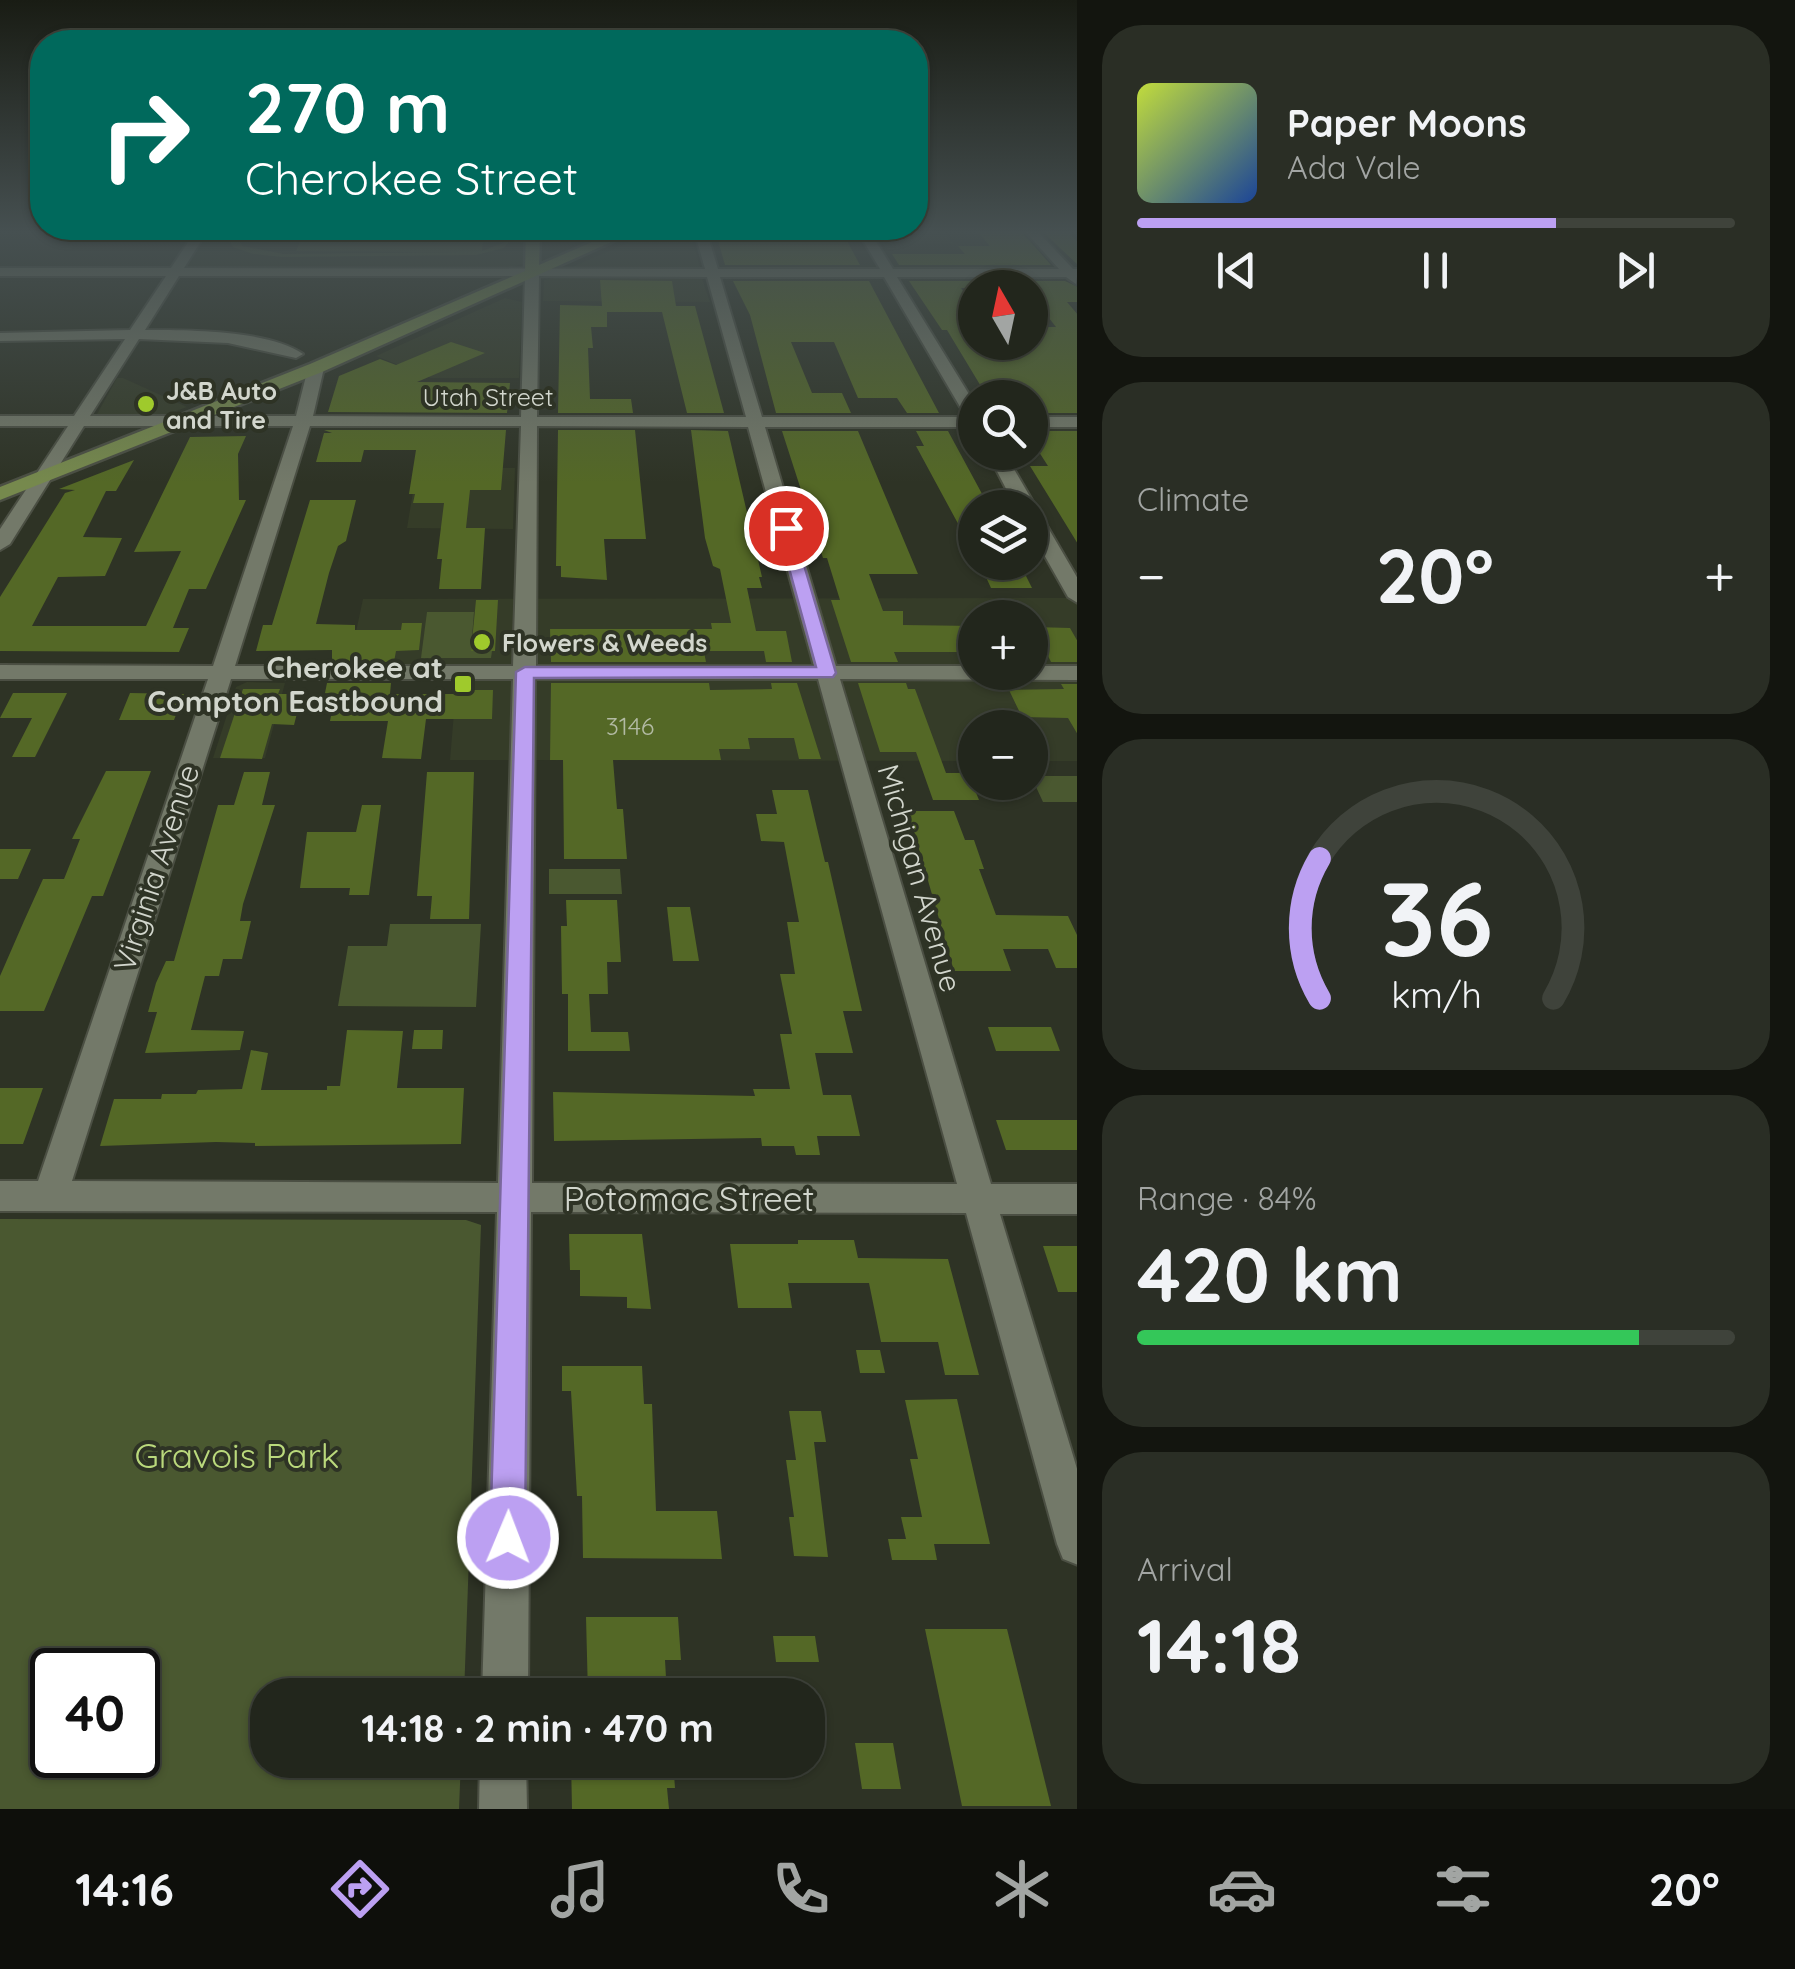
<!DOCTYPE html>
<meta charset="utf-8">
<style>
:root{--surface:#22261c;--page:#2a2e25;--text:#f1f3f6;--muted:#a2a5a3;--line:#3f433b;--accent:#bca0f2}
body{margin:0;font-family:Quicksand,sans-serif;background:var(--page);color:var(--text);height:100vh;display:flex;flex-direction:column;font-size:38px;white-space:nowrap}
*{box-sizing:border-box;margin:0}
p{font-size:32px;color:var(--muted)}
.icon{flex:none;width:55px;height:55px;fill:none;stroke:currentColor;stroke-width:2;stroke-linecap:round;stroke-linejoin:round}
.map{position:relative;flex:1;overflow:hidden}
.panel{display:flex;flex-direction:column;gap:25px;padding:25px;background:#13150f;width:718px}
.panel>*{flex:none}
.banner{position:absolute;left:30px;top:30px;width:898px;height:210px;border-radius:40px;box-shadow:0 2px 8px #0004,0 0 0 2px var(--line);background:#00695c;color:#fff;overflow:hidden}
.needle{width:65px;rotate:351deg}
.controls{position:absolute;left:958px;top:270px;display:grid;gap:20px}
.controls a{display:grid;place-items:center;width:90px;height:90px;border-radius:50%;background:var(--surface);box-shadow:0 2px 8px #0004,0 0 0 2px var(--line);font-size:50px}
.speed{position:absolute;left:30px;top:1648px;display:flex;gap:20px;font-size:50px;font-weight:700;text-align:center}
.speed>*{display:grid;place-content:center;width:130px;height:130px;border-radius:50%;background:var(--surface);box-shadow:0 2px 8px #0004,0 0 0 2px var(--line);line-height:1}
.speed .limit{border:5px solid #111;border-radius:15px;background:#fff;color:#111}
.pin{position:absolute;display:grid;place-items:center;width:85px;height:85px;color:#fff;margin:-42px;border:5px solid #fff;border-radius:50%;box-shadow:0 2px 10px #0007}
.me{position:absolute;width:110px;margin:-55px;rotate:1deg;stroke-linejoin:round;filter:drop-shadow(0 0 8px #0008)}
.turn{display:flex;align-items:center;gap:35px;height:210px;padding:0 50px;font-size:45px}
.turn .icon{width:130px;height:130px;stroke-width:2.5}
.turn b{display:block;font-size:70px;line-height:85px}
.big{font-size:75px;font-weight:700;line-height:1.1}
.panel .card{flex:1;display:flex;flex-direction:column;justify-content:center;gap:15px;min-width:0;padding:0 35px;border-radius:40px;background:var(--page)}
.panel .dial{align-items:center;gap:0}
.dial svg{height:260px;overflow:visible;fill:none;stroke:var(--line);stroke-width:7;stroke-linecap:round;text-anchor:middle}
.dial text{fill:var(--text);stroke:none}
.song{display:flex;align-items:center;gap:30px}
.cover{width:120px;height:120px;border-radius:15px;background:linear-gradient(135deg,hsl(70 70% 55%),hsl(220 70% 35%))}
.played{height:10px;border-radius:5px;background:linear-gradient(90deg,var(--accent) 70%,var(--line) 70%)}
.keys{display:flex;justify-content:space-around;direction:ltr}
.heat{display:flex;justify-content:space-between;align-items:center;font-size:55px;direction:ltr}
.charge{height:15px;border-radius:8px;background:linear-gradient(90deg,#34c759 84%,var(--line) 0)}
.trip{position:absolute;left:250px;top:1678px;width:575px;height:100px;border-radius:40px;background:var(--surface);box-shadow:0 2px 8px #0004,0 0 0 2px var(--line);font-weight:700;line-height:100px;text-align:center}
.tabs{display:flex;height:160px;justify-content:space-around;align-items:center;background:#0e0f0b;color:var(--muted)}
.tabs .icon{width:70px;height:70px}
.tabs .current{color:var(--accent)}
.tabs b{font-size:45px;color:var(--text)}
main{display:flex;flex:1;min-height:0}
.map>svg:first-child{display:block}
</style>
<main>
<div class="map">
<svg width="1078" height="1809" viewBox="0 0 1078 1809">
<rect width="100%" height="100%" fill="#2e3325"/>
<path fill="#353c28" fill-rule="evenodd" d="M210,230H525L524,263L507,269H186Z
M657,230H690L700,268L572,267Z
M875,230H943L953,243L882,242Z
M569,275L701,276L710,302L543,301L544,280Z
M505,298L522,302L519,378H431L376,356Z
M117,378H123L187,407L162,416L97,414Z
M417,468H515L513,529L407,528Z
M1077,598V761H1030V728H975V761L450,760L458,664H349L363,599ZM975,618H1030V672H975Z
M247,682L285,683L265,758H213L236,687Z"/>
<path fill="#4a5830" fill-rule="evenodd" d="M237,230H247L238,238L242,246L283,254L477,252L296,251L305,230H484L482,251L503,243L507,234L503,230L515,234L504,248L476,255L282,257L253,254L233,247L229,240Z
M427,612H474L471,650L492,651L491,658H421Z
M1031,776H1077V802H1043Z
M549,869H620L622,894H549Z
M390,924H481L476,1007L338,1006L348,946H387Z
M0,1219L466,1220L481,1225L464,1695H268V1760H461L459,1809H0ZM138,1670V1755H52V1670Z"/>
<path fill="#546826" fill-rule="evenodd" d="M715,230H841L860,265H725Z
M976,230H1020L1051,265H899L892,254H965L958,246H990Z
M1041,230H1066L1078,242V265Z
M600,280L672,281L676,306H695L724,413H687L662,312H607V327H591L593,348H588L590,399H631L633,413H558L560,305L602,306Z
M733,281H869L939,413H907L897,398H858L834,342H791L812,393H842L851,413H776L750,315Z
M909,281H1065L1078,287V302H1067L1078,315V413H1030V398H988L947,330H942ZM961,288H1030V294L1056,327H1030L1035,342H975V309Z
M451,342L485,353L417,382L510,383L507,413L328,412L339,376L380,359L396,365Z
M324,430H506L501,490H470L466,528H485L481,589H439L442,559H437L444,503H413L415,494H409L416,450H364L361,462H316L324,433H332Z
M558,430H635L646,539H604L607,580L561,577V566H556Z
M691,430L728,431L762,577H759L762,588H747L756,631H786L792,662H766L764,651H709L704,652L706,662H551L550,629H712L711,623H731L720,569L713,566L705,538Z
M782,431H858L918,574H869L883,611H903V625L975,626V652H894L898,662H851L831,600H840L827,558H823Z
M916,431H948L987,503L989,508H975V555L916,446H924Z
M1030,431H1078V544L1030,466H1048L1030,438Z
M246,436L238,454L239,500H246L206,589H189L173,628H189L179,652L0,651V597L65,493L75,490L59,489L134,460L116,491H106L83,537L122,538L105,576L58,577L32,626H146L181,551L134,552L190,437Z
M310,500H356L346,541L338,546L329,573L316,624L355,625V630H401L402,623H422L419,650L396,651L394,662H332V650L256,651L263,625H272Z
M979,562H1019L1032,588H991Z
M476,600H498L495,651H471Z
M1034,627L1070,628L1078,642V662H1051Z
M327,683H391L390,694H458L459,690H493L492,719H426L421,759L382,758L388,721H330L335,695L325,693Z
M551,683H709L710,690L772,689L771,683H797L821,759H799L794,738H748L750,749H719L721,760H613L617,809H623L627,859H564L563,760H550Z
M858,683H906L908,689H915L946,773H968L979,800H933L916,752H880Z
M1061,684H1078V735L1068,718L1022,717L1009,690L1064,689Z
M243,689H280L278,694H302L294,725L272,724L262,759L220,758Z
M13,693H67L35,757H12L32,718H0Z
M130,693L184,694L174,720H119Z
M106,771H151L103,896H92L44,1011H0V976L24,921L43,879H64L80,839H72Z
M244,772H270L262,805H275L243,904L240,921H251L242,959H223L219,976H205L191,1030L244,1031L240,1050L145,1053L157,1012H148L156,983L166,961H174L218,805H234Z
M427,772H474L469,919H430L432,896H417Z
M772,790H808L825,862H828L862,1011H843L853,1053H815L823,1095H851L860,1136H817L820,1155H796L794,1146H762L761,1138L554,1141L553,1092L755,1096L753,1089H790L780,1034H792L780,974H795L787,922H799L784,842L761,841L756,814H777Z
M362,805H381L369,895H349L350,888H300L307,832H356Z
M908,811H954L965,840H974L984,869H979L996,915L1068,916L1078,937V968H1056L1048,949H1003L1011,971H954Z
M0,849H31L18,879H0Z
M566,900H617L621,962H607L608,994H589L591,1032H628L630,1051H568V994H562L561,926H567Z
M667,907H690L699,961H673Z
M988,1027H1051L1060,1051H996Z
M347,1030L403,1031L397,1088H464L461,1144L255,1146V1143L216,1142L100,1146L114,1099H161L162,1094H196L198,1090L242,1089L251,1050L268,1053L261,1090H327V1086H340Z
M414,1030H443L442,1049H412Z
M0,1088H43L23,1144H0Z
M996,1120H1078V1150H1006Z
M569,1234H642L651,1309L627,1308V1297L580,1296V1270H570Z
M798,1240H854L858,1258L948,1259L979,1375H945L938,1342H881L869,1283H788L792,1308H738L730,1244H798Z
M1043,1246H1078V1292H1058Z
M856,1350H880L885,1373H860Z
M562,1366H642L644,1404H652L656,1511H717L722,1559L583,1558L582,1496H577L571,1391H562Z
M957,1399L990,1544H934L937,1560H892L888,1539H906L901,1517H922L910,1459H918L905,1400Z
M789,1411H821L826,1442H814L828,1557L794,1556L789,1517H794L786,1460H796Z
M586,1617H678L681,1660H665L667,1695H588Z
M925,1629H1007L1051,1806H962Z
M773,1636H815L819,1662H776Z
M855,1743H893L901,1789H862Z
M571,1760H673L675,1788H667L669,1809H572Z"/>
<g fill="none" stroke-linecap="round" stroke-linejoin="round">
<g stroke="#4b4f43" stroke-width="4">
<path id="minor" d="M196,230H208L184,268L705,269L694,230H706L718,269H880L857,230H869L893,269H1059L1024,230H1036L1073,269H1078L1076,284L1066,277H897L975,404V427H765L836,666H975V672H1030V666H1078V680L840,679L991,1184H1078V1214H1000L1078,1472V1565L1063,1559L1057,1544L966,1213L531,1212L528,1695H482L497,1212L0,1211V1181H38L208,679H0V665L213,666L293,426H84L10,544L0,550V529L68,426H0V416H74L125,339L0,341V333L130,330L166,276H0V268H171ZM179,276H525L521,417L313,416L324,368L316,363L308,368L296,416H90L139,339L228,343L296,358L303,354C268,330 188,330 145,330ZM539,276L707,277L746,417H537ZM720,277H884L966,417H762ZM310,426H521L513,666H235ZM537,426L748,427L814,666H536ZM231,679H513L498,1183L72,1181ZM535,679H818L957,1184L532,1183Z
M1030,417H1078V427H1030Z
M987,452H1004L1078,579V603L1068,597L1030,530V508H1016Z
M480,1760H526L527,1809H479Z"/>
</g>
<g stroke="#4b4f43" stroke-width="5">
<path id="major" d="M526,230H540L539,265L620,230H638L322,372L0,500V487L310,364L525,271Z"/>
</g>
<use href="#minor" fill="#737969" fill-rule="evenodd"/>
<use href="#major" fill="#76894d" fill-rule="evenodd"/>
</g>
<linearGradient id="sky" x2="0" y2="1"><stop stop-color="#191c14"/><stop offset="0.48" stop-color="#465051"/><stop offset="1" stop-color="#465051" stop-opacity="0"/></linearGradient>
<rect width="1078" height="483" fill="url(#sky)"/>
<path fill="#bca0f2" stroke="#7a689d" stroke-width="2.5" d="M786,524L793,528L836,673L833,677L534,678L525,1538L520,1550L508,1555L495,1550L490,1538L516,672L525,667H816L778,528Z"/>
<g fill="#9fca2c" stroke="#2e3325" stroke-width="4">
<circle cx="146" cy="404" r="10"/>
<circle cx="482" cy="642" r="10"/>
<rect x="453" y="674" width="20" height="20" rx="5"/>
</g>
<g text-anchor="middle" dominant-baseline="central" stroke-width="8" stroke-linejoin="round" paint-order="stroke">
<g font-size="25" font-weight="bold" fill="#d2d6cd" stroke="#2e3325" text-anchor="start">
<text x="166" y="390">J&amp;B Auto<tspan x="166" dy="29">and Tire</tspan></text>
<text x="502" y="642">Flowers &amp; Weeds</text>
</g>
<g font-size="25" fill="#d2d6cd" stroke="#2e3325">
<text x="488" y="396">Utah Street</text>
</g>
<g font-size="25" fill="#b2baa3">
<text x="630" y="725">3146</text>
</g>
<g font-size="30" font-weight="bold" fill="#d2d6cd" stroke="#2e3325" text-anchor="end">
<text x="443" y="667">Cherokee at<tspan x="443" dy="34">Compton Eastbound</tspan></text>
</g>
<g font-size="30" fill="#d2d6cd" stroke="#2e3325">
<text transform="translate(156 868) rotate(-72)">Virginia Avenue</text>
<text transform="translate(920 878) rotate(74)">Michigan Avenue</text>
</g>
<g font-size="35" fill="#d2d6cd" stroke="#2e3325">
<text x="689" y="1198">Potomac Street</text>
</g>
<g font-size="35" fill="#bad97c" stroke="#2e3325">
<text x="237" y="1455">Gravois Park</text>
</g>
</g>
</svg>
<div class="controls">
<a><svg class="needle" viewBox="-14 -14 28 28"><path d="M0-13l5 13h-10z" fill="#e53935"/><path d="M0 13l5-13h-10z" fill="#a2a5a3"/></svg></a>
<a><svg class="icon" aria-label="search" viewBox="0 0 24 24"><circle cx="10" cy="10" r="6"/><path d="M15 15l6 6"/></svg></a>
<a><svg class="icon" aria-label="layers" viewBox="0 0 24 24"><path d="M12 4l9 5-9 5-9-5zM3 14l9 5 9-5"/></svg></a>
<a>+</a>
<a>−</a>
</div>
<div class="speed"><div class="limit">40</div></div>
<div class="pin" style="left:786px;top:528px;background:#d93025"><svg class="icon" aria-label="arrive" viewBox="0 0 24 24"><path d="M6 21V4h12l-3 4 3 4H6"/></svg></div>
<svg class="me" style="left:508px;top:1538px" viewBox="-20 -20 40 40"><circle r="17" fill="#bca0f2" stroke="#fff" stroke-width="3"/><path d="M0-11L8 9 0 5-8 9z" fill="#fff"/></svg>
<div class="trip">14:18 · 2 min · 470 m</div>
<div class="banner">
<div class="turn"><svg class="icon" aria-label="right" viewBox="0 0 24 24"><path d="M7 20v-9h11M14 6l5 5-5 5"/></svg><div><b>270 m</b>Cherokee Street</div></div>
</div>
</div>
<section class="panel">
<div class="card">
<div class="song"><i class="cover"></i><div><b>Paper Moons</b><p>Ada Vale</p></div></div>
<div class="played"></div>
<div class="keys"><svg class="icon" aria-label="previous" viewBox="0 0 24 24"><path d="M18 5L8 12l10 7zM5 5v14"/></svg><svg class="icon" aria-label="pause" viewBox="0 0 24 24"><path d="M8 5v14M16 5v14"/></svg><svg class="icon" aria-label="next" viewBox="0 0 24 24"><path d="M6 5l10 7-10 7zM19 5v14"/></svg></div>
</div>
<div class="card"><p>Climate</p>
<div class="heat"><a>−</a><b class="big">20°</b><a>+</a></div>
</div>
<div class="card dial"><svg viewBox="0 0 100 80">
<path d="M14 69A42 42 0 1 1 86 69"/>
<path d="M14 69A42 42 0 0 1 14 26" stroke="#bca0f2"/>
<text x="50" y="56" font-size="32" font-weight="700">36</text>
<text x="50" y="72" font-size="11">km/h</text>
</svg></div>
<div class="card"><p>Range · 84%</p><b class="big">420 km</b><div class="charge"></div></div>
<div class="card"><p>Arrival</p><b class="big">14:18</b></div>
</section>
</main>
<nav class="tabs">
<b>14:16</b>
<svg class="icon current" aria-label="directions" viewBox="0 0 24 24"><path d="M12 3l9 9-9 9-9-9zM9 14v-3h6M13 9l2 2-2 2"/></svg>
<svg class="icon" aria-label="music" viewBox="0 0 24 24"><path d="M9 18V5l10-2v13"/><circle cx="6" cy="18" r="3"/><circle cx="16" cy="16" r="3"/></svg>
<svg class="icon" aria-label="phone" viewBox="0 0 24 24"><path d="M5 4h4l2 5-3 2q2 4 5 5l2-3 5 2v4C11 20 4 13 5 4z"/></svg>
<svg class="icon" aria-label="climate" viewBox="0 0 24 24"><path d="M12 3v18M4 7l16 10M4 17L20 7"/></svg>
<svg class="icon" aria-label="car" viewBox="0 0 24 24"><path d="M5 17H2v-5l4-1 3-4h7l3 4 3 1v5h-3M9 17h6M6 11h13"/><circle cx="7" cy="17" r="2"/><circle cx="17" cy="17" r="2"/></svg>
<svg class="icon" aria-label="filters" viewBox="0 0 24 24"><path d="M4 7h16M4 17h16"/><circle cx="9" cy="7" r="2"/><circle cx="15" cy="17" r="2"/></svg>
<b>20°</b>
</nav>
